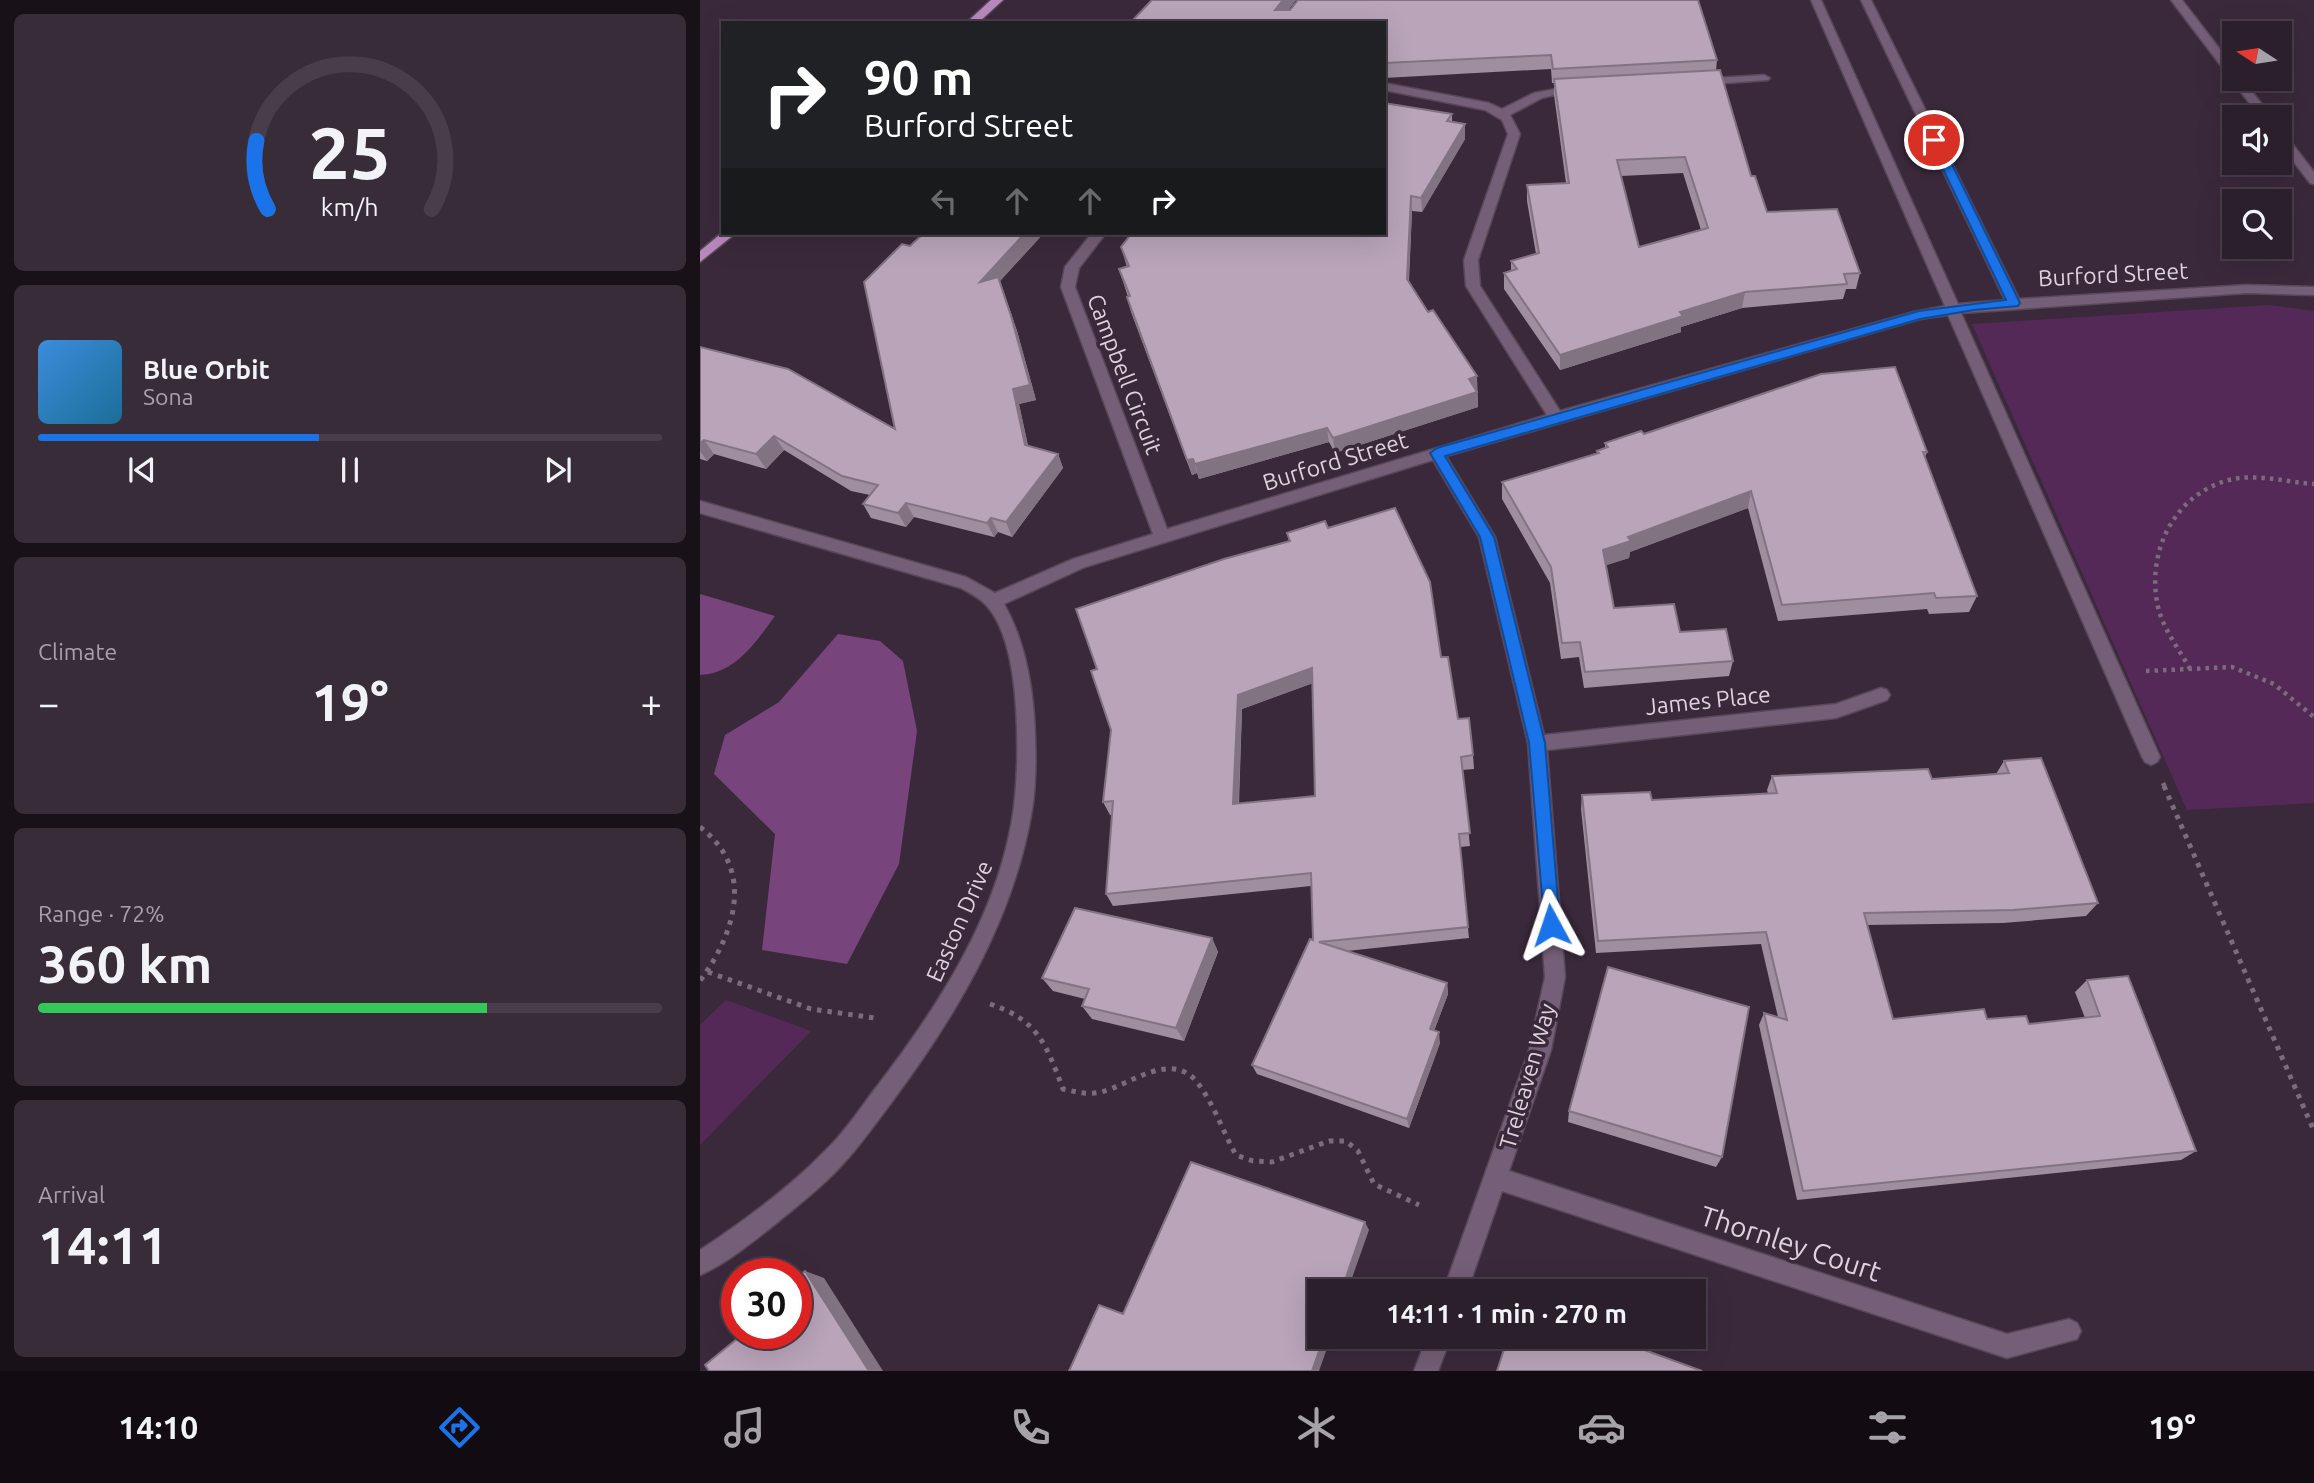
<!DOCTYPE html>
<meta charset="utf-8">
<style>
:root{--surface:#2c1f2c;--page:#382c38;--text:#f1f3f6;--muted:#a6a2a9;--line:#483d48;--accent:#1a73e8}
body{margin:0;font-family:Ubuntu,sans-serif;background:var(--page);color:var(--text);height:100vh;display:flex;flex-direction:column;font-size:26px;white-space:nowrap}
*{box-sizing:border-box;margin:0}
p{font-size:23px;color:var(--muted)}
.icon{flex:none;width:38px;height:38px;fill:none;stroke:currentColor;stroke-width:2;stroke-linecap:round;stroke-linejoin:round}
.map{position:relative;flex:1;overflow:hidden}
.drawer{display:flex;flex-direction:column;gap:14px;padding:14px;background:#181118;width:700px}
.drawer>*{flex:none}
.banner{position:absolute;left:21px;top:21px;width:665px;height:214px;border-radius:0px;box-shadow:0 7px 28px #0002,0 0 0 2px var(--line);background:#202124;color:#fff;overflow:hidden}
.needle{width:46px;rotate:282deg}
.tools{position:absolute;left:1522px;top:21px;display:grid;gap:14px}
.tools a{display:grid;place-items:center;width:70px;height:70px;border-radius:0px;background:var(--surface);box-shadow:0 7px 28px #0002,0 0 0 2px var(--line);font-size:35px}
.speed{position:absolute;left:21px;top:1258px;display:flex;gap:14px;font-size:35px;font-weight:700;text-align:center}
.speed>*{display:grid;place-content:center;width:91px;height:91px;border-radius:50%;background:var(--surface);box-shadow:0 7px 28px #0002,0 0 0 2px var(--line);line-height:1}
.speed .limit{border:10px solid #d22;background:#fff;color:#111}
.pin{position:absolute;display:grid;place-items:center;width:60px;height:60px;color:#fff;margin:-30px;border:4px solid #fff;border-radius:50%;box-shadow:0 2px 7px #0007}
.me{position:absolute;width:77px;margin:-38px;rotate:355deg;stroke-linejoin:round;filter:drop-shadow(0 0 5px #0008)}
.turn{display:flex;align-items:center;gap:24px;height:147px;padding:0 28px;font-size:32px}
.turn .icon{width:91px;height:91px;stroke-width:2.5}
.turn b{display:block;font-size:49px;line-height:60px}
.lanes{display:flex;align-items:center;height:66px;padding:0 28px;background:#0003;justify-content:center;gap:35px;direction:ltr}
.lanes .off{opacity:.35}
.big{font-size:52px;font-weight:600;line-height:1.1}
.drawer .tile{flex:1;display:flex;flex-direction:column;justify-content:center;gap:10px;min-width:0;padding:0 24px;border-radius:10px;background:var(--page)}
.drawer .dial{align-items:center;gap:0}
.dial svg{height:182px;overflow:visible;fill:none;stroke:var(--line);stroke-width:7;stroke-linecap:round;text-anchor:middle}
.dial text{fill:var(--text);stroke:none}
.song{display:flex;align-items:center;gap:21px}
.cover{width:84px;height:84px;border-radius:10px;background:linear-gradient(135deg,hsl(210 70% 55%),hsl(200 70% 35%))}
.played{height:7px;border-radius:4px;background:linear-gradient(90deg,var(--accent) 45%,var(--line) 45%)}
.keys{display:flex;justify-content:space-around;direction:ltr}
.heat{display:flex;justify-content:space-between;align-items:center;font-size:38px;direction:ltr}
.charge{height:10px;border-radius:5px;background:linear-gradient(90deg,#34c759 72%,var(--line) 0)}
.trip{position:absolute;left:607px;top:1279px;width:399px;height:70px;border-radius:0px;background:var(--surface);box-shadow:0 7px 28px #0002,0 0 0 2px var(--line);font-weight:600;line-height:70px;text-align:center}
.tab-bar{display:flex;height:112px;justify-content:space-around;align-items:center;background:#120c12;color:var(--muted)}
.tab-bar .icon{width:49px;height:49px}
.tab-bar .on{color:var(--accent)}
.tab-bar b{font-size:32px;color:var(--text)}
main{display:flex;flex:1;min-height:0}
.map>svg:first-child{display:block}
</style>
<main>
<section class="drawer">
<div class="tile dial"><svg viewBox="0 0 100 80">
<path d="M14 69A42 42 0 1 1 86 69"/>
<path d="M14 69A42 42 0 0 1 9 39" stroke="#1a73e8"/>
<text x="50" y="56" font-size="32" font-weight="700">25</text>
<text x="50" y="72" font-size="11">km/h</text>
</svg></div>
<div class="tile">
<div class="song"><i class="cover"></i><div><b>Blue Orbit</b><p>Sona</p></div></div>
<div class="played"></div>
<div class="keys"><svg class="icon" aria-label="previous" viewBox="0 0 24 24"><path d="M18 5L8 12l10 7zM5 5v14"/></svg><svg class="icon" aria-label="pause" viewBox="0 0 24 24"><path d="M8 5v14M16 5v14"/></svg><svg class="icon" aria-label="next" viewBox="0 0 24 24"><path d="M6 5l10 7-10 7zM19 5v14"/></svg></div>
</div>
<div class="tile"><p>Climate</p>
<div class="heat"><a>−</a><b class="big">19°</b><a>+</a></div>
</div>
<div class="tile"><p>Range · 72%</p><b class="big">360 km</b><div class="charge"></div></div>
<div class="tile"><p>Arrival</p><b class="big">14:11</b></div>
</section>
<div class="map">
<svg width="1614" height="1371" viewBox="0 0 1614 1371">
<rect width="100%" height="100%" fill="#3a293b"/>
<path fill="#542958" d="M1569,305L1614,311V803L1487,810L1272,324Z
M26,1000L111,1031L0,1145V1025Z"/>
<path fill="#78447c" d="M0,594L75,616C56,642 35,674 0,675Z
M138,634L180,641L203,661L217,731L199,864L147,964L62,950L75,834L14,774L25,735L79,702Z"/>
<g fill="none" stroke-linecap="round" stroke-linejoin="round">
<g stroke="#574758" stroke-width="3">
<path id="minor" d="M1111,0H1121L1258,304L1305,300L1161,0H1171L1319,299L1547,285L1614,287V295L1547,293L1261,313L1460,757L1457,762L1451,765L1445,762L1442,757L1248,315L1220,319L746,456L795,537L844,735L1136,704L1181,688L1187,690L1190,695L1187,700L1136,718L847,750L865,977L851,1050L809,1171L1307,1334L1369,1319L1377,1323L1381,1331L1377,1339L1307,1358L802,1191L767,1292H743L829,1050L845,977L828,743L779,537L733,460L385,567L304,604C323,637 331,677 334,715C336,747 337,779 332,810C314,919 256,1016 191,1103C175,1124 160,1146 142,1165C123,1186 100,1204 79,1221C55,1240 28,1263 0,1275V1250C44,1221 88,1189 125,1151C144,1133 159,1110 175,1089C238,1007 300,913 314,807C318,773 318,741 316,707C314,676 308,630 287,606C280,598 270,593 261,588L0,513V501L266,577L295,593L373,559L453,534L361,287L365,267L392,233H406L379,268L375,287L467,529L847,415L766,286L764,260L808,134L802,120L785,110L684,90V83L789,103L802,109L834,93L877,85L883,88L842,98L810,115L820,134L778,260L780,286L860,411L1214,312L1245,306Z
M1471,0H1482L1535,69V79H1542L1572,117H1560Z
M1064,75L1070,78L1068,80L999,85L993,82L999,79Z
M1580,132L1584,133L1614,172V184L1610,183L1580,144Z
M727,1337H751L738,1371H714Z"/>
</g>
<g stroke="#574758" stroke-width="3">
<path id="major" d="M291,0H303L278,23H266Z
M23,232L36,233L0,262V251Z"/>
</g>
<path stroke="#7b6c7b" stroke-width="4.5" stroke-dasharray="3.5 5" stroke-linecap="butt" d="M1490,669C1479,649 1463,629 1458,607C1446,553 1473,495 1529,480C1557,473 1585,482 1614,484
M1446,671L1532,667L1574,684L1614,717
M1463,783L1465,787"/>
<path stroke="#7b6c7b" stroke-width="5" stroke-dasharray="4.5 6" stroke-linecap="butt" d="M1464,786L1614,1131
M0,827C55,869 36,932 0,981
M8,972L111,1009L175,1018
M290,1004C338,1020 346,1044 363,1089C376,1092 387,1095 401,1092C430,1085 471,1050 497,1082C514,1104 523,1132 536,1155L553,1161L572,1162L629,1141H646L658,1151L674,1184L719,1205"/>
<use href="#minor" fill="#755e77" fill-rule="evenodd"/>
<use href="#major" fill="#b989bd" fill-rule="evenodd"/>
</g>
<path fill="#9f8da0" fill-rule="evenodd" d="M452,0H596L588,10L1017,60L1016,71L1051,176L1067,212L1160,273L1156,289H1146L1143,299L1042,308L981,327V332L860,370L804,289V273L811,271V261L836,254L827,201V185L866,183L854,95V83H852L851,69L684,78V23ZM983,173L1001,230L939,247L921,176Z
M752,114V122L765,124V139L722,212L712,211L709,281L728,312L777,376L778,407L635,453L629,442L499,479L497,473L492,475L431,312L427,297H428L419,269L427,267L421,247Z
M224,233H344L300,281L317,331L336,400L319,404L328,446L358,454L363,468L312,537L298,532L294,537L214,517L206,527L171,518L163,504L170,495L151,491L84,450L66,469L14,454L7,461L0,459V347L195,429L210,246Z
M944,434L1227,452L1225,457L1277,596L1269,612L1229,614L1227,609L1078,621L1048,508L930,552L929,558L906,565L914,608L980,632L1033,661L1029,676L884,688L879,657L861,659L850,583L802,499V482L897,453V451L905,448V443Z
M628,528L741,657L758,719L773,755L774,769L762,770L770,846L760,847L769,938L647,951L747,983L748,994L734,1031L740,1043L709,1128L557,1074L552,1065L613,940L611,886L413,906L406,894L412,815H410L403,802L411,730L397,669L589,541L587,533ZM613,683L615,796L539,804L542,709Z
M1304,761L1398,903L1386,916L1303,923L1167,925L1193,1019H1287L1329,1024L1385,1018L1375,992L1387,980L1496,1151L1481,1160L1097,1200L1059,1025L1064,1013L1078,1017L1061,944L896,953L881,809L882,795L952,800L1068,793L1067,790L1072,776L1232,779L1296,774Z
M512,938L518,952L484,1041L392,1019L382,1006L385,999L353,991L342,978Z
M869,1111L1022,1157L1016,1167L868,1122Z"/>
<path fill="#827382" d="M583,0H596L579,23L575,10Z
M765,124V139L722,212L721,198Z
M711,196L712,211L708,294L707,279Z
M325,233H344L300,281L317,331L336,400L319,404L331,459L325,445L313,389L280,282Z
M1045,292L1042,308L981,327V332L860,370V355L980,312Z
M777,376V391L769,393V379Z
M777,392L778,407L635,453L633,438Z
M627,428L629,442L499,479L495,464Z
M74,436L84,450L66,469L56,454Z
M4,440L14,454L7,461L0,451V443Z
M358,454L363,468L312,537L306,522Z
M493,459L497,473L492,475L487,460Z
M1051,491L1048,508L930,552L929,558L901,567L903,550L928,537Z
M206,503L214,517L206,527L198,513Z
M291,518L298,532L294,537L287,523Z
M612,668L616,682L542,709L538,817L533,804L538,695Z
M512,938L518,952L484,1041L476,1028Z
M747,983L748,994L731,1039L730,1029Z
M739,1032L740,1043L709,1128L707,1119Z
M665,1222L669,1230L647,1292H641Z
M105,1271L124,1278L183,1371H169Z
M624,1337H631L619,1371H612Z"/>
<path fill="#b9a4ba" stroke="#827382" stroke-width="2" fill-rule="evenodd" d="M452,0H583L575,10H590L598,0H998L1017,60L853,69L851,55L684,63V23H430Z
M1020,70L1051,176H1055L1067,212L1137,209L1160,273L1144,274L1147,284L1045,292L980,312L983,316L860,355L804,273L817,269L811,261L839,253L827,185L869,183L854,79ZM985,157L1008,228L939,247L917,160Z
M684,103L752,114L747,121L765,124L721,198L711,196L707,279L728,312L733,310L777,376L769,379L777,392L633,438L627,428L495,464L493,459L487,460L427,297L430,296L419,269L429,266L421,247L432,233H684Z
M224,233H325L280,282L298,277L311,316L330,385L313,389L325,445L358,454L306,522L291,518L287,523L206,503L198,513L163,504L178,485L142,476L74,436L56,454L4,440L0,443V347L88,369L195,429L164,282L202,244L210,246Z
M1195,367L1227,452H1223L1277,596L1236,598L1234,593L1082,605L1051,491L928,537L931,541L903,550L914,608L974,604L980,632L1026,629L1033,661L885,672L880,642L862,643L851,567L802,482L899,453L897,451L908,447L905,443L941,431L944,434L1121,374Z
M695,508L730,582L741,657H748L758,719L769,718L773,755L761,757L770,833L759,834L768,927L619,942L747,983L730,1029L739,1032L707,1119L552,1065L610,939L613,940L611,873L406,894L413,801L403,802L411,730L391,671L397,669L376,609L524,559L590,541L587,533L625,521L628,528ZM612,668L615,796L533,804L538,695Z
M1341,758L1398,903L1313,910L1164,913L1193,1019L1284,1009L1287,1019L1326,1016L1329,1024L1400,1016L1387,980L1428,976L1496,1151L1103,1191L1064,1013L1087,1020L1066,932L898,941L882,795L950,792L952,800L1077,793L1072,776L1228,769L1232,779L1309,773L1304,761Z
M375,908L512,938L476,1028L382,1006L389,989L342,978Z
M908,967L1049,1007L1022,1157L869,1111Z
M491,1162L665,1222L641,1292H620V1337H624L612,1371H369L399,1305L423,1314Z
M105,1271L169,1371H9L5,1365L43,1334H96V1278Z
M852,1285L868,1292H850Z
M808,1337H923L929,1339L928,1344L1002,1371H797Z"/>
<path fill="#1a73e8" stroke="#114b97" stroke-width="2" d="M1234,137L1240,140L1320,303L1318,306L1274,310L1220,319L745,456L794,537L845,743L860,925L858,931L851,933L845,931L829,743L780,537L730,453L737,448L1219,311L1306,300L1229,140Z"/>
<g text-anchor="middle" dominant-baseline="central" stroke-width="7" stroke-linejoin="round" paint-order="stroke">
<g font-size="23" fill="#ddd2dd" stroke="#3a293b">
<text transform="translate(1413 274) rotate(-3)">Burford Street</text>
<text transform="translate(425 374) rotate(69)">Campbell Circuit</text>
<text transform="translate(635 461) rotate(-17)">Burford Street</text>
<text transform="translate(1008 700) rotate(-6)">James Place</text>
<text transform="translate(259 921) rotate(-66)">Easton Drive</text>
<text transform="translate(827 1076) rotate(-74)">Treleaven Way</text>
</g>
<g font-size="28" fill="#ddd2dd" stroke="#3a293b">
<text transform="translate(1091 1243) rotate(18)">Thornley Court</text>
</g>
</g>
</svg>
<div class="tools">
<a><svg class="needle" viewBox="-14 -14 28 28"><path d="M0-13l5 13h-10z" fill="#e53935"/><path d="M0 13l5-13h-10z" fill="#a6a2a9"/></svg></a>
<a><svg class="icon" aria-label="sound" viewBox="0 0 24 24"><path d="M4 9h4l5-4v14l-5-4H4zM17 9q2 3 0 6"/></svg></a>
<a><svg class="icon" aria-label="search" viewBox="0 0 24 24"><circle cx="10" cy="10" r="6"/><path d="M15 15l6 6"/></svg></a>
</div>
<div class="speed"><div class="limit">30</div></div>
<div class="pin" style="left:1234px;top:140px;background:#d93025"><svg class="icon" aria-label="arrive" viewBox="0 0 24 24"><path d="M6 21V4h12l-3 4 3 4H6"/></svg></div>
<svg class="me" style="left:851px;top:925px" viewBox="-20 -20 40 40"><path d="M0-17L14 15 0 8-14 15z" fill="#1a73e8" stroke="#fff" stroke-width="4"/></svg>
<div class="trip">14:11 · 1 min · 270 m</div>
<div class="banner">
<div class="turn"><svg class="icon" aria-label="right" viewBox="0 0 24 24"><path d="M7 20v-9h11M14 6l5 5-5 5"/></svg><div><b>90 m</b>Burford Street</div></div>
<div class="lanes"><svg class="icon off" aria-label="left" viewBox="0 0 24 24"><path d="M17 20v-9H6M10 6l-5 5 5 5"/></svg><svg class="icon off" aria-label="ahead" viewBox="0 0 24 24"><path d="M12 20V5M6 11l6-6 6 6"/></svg><svg class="icon off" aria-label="ahead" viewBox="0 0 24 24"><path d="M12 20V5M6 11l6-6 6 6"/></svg><svg class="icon" aria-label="right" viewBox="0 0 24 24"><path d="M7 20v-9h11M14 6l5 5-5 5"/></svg></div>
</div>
</div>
</main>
<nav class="tab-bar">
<b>14:10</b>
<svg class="icon on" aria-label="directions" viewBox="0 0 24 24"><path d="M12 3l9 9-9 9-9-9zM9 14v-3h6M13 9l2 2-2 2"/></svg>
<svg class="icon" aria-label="music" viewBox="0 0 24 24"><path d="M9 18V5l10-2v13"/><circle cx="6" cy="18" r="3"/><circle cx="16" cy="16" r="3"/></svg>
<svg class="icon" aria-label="phone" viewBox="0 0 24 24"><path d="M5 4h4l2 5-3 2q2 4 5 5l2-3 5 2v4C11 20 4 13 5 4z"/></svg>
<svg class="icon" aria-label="climate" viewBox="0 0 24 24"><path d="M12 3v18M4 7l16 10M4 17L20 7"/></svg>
<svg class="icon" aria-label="car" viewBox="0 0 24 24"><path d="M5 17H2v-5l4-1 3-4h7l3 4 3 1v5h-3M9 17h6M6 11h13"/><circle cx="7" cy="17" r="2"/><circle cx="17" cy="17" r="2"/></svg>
<svg class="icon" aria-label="filters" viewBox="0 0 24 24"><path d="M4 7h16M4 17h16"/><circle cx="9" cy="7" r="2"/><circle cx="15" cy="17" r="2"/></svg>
<b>19°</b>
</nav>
